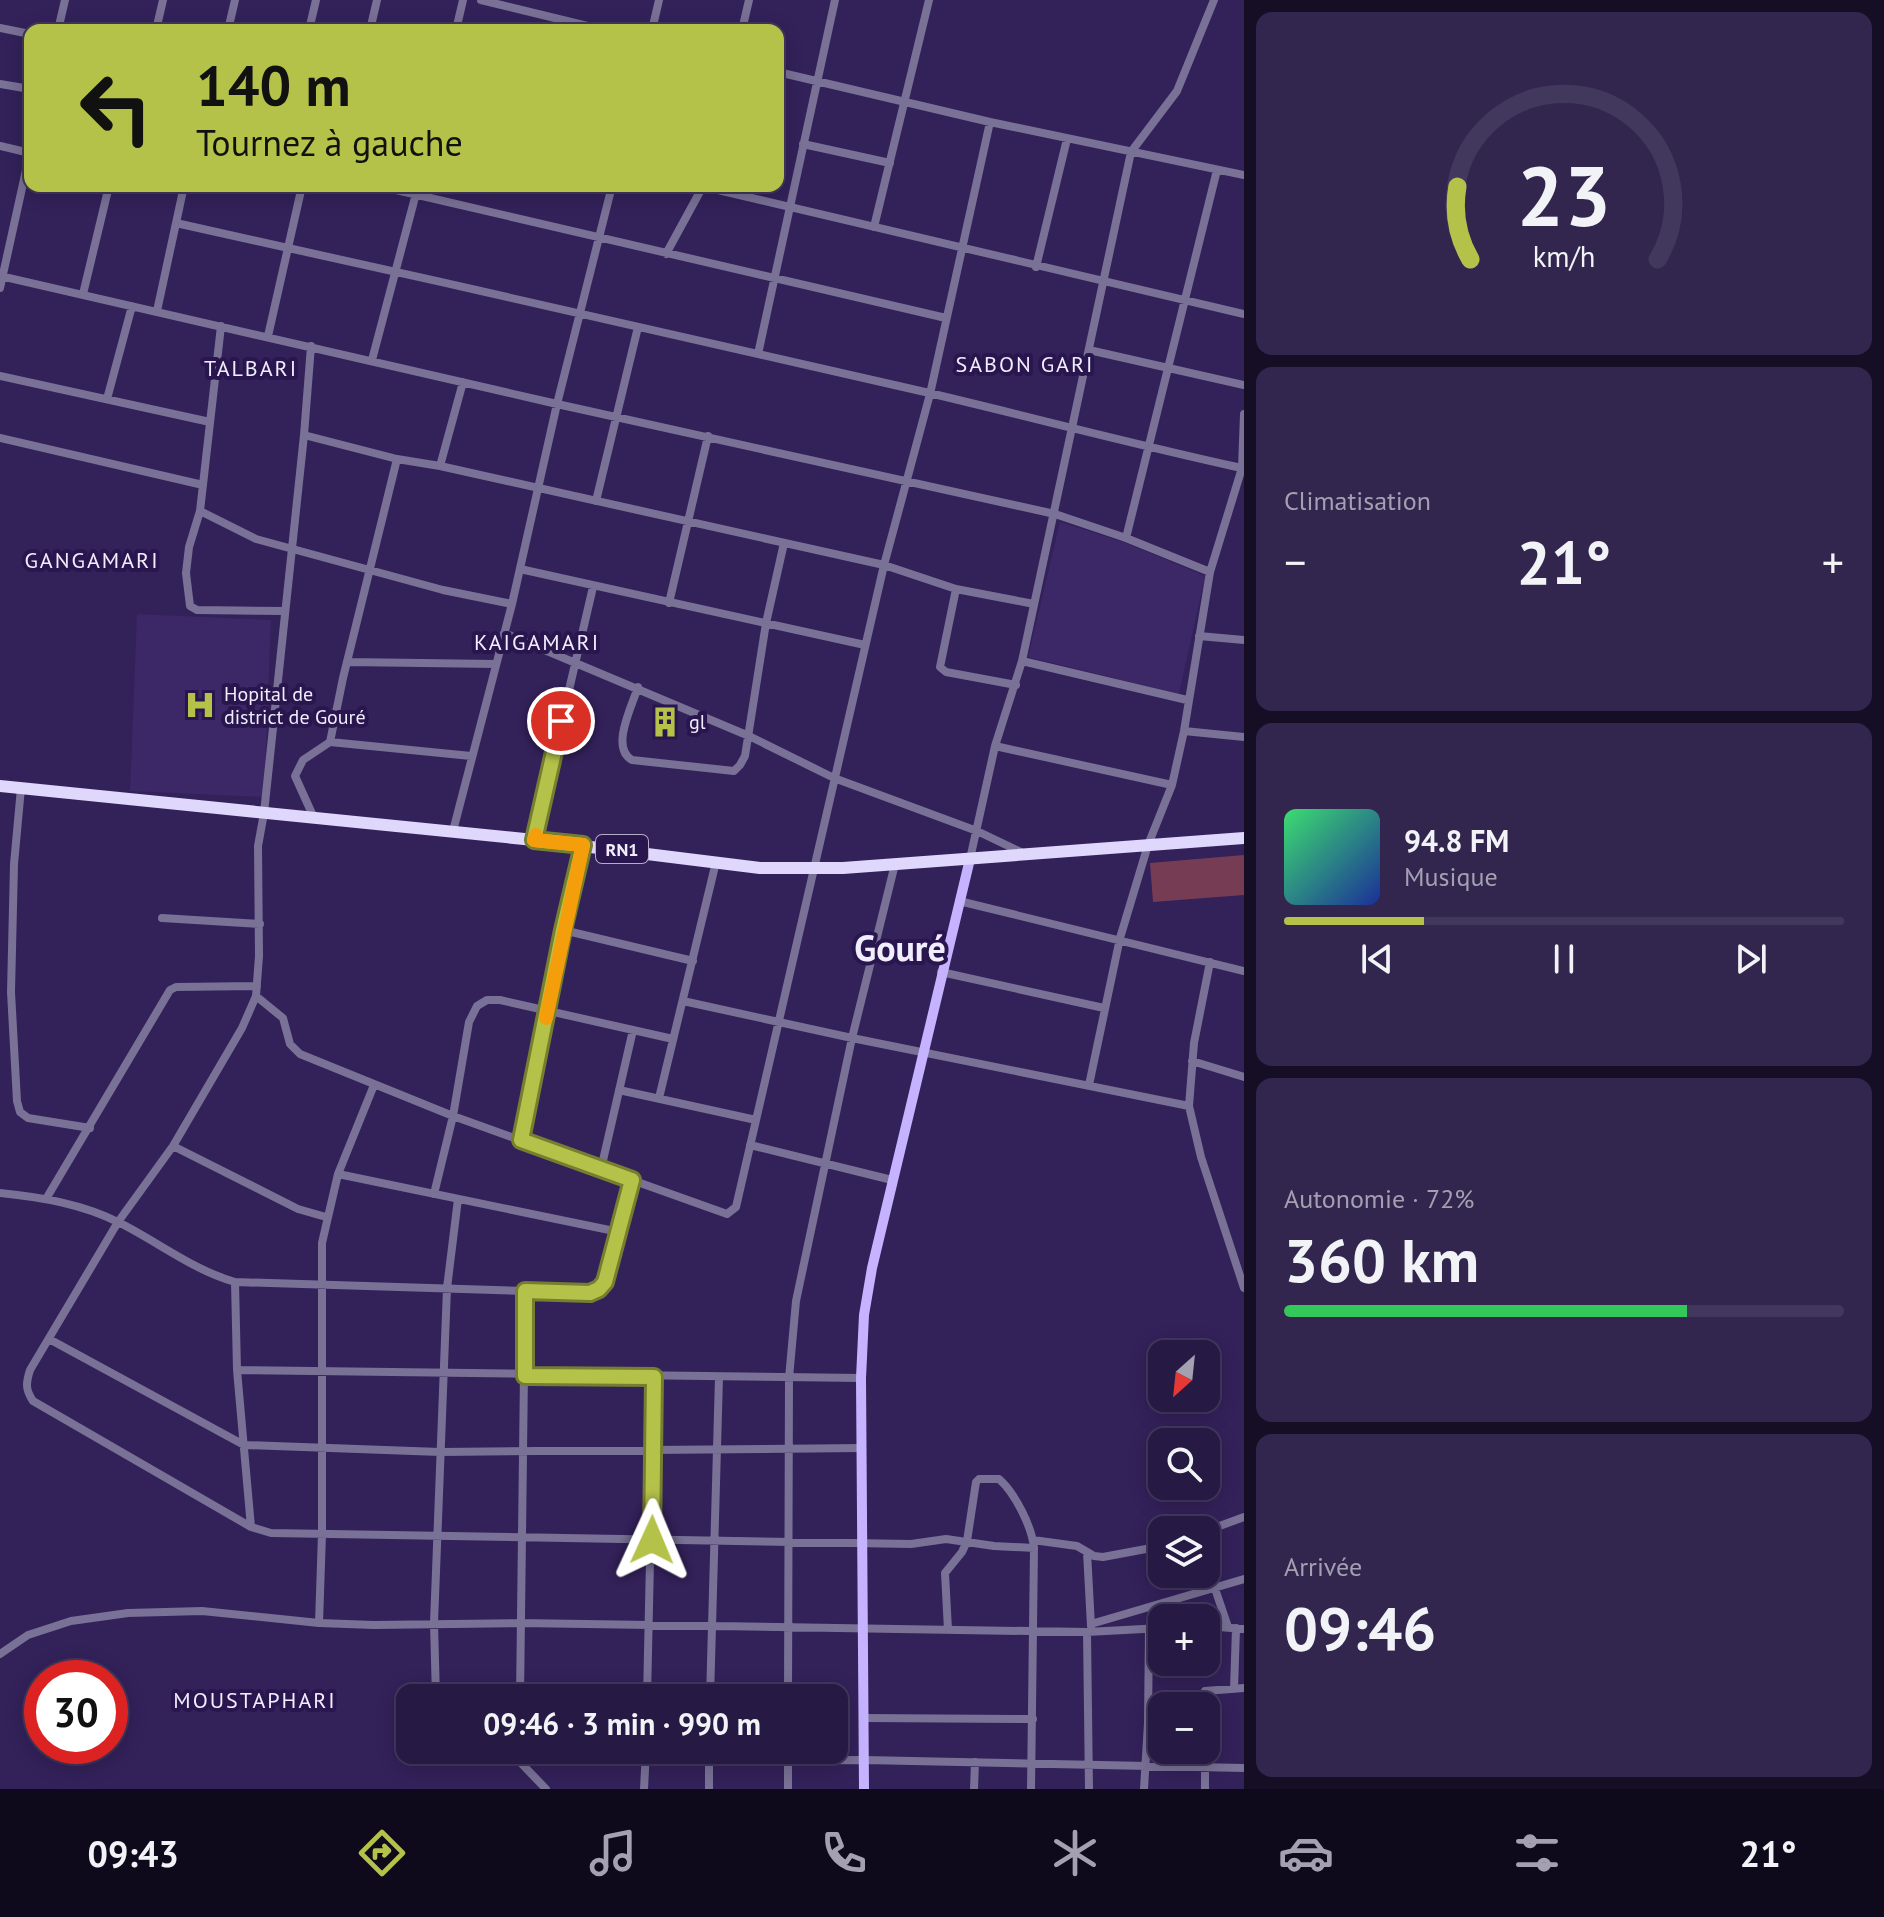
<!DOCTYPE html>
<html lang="fr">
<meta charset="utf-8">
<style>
:root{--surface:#261944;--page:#32264f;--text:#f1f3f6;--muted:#a4a0b2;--line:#42385d;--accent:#b5c249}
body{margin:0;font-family:"PT Sans",sans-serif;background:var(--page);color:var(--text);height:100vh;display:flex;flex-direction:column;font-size:30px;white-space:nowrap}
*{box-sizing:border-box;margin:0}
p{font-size:26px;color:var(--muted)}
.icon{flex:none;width:44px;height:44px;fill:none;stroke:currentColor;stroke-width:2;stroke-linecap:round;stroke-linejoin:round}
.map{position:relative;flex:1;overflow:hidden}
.panel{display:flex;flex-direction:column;gap:12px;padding:12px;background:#150e25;width:640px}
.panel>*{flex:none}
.banner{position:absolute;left:24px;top:24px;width:760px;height:168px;border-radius:16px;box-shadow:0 4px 20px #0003,0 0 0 2px var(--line);background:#b5c249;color:#111;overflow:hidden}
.needle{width:52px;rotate:207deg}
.buttons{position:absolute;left:1148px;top:1340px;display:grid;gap:16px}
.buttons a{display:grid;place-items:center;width:72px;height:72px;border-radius:16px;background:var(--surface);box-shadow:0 4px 20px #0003,0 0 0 2px var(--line);font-size:40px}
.speed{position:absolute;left:24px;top:1660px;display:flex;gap:16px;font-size:40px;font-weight:700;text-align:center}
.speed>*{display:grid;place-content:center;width:104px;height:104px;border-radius:50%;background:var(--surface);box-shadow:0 4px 20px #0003,0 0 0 2px var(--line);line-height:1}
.speed .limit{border:12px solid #d22;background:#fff;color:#111}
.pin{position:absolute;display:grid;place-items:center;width:68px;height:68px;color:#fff;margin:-34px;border:4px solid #fff;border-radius:50%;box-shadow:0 2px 8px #0007}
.me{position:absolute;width:88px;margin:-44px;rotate:1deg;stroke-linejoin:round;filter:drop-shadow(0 0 6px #0008)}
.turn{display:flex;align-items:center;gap:28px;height:168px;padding:0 40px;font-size:36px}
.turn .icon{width:104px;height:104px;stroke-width:2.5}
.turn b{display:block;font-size:56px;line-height:68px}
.big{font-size:60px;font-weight:600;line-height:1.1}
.panel .card{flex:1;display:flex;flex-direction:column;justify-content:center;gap:12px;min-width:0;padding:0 28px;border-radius:16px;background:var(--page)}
.panel .dial{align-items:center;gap:0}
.dial svg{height:208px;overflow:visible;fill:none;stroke:var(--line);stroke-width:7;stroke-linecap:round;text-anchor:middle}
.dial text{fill:var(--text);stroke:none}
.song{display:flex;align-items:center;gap:24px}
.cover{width:96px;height:96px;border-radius:12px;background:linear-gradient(135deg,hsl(140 70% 55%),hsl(230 70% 35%))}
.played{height:8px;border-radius:4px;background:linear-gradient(90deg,var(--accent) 25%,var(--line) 25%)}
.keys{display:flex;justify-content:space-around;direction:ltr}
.heat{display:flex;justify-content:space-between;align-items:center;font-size:44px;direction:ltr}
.charge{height:12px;border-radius:6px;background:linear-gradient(90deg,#34c759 72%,var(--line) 0)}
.trip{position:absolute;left:396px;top:1684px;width:452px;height:80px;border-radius:16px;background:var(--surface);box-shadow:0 4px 20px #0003,0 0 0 2px var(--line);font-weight:600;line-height:80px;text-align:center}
.tabs{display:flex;height:128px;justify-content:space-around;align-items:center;background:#0f0a1b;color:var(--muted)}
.tabs .icon{width:56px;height:56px}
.tabs .current{color:var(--accent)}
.tabs b{font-size:36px;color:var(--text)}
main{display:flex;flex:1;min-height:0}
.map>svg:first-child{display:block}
</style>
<main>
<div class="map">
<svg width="1244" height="1789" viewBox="0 0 1244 1789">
<rect width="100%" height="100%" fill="#33215a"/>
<path fill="#3c2767" d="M1060,522L1126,543L1205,576L1179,694L1028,657Z
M137,614L271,620L264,797L130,791Z"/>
<path fill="#763c54" d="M1244,855V895L1153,902L1150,863Z"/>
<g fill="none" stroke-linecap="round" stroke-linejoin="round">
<path stroke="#797196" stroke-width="8" d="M481,0L604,30
M0,28L30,34
M58,30L65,0
M156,30L163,0
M228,30L235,0
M309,30L316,0
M370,30L377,0
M456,30L463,0
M652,30L659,0
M742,30L749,0
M778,72L990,122L1244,175
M0,84L30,89
M803,144L890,163
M0,146L30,153
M171,186L183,189
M379,186L946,318
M701,186L1244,314
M176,223C426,278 675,335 925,392C1031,417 1136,445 1242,468
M874,227L929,0
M666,254L703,186
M1036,267L1067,139
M0,276L557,404L1055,514L1126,538L1210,572
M0,288L30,152
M83,294L109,186
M157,311L184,186
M221,326L200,511L189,547L186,573L190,606L197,610L285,611
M268,336L302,186
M311,346L304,435L264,813L258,846L259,956L256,996L242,1028L173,1146L118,1222L30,1370C26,1383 25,1389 33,1401L251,1527L271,1533L911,1544L946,1539L994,1546L1034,1548
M1089,350L1244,385
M758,354L835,0
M372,360L418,186
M0,376L210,422
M107,399L132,306
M304,435L397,459L440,466L884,565L956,589L1034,604
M0,438L203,485
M440,466L463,382
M596,501L638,327
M200,511L256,539L443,590L512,604
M1126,538L1217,170
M520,569L865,645
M956,589L940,667L946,672L1016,685
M669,603L708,436
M504,633L749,736L834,778L977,831L1023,853
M1199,636L1244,640
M1022,661L1187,700
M347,662L496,664
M638,687C632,706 610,748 632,760L734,771L740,765L745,756L766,623L784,543
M1184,731L1244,737
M330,742L471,756
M995,746L1172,785
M21,788L14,864L11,992L17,1101L20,1112L28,1118L90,1128
M314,818L295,776L303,760L330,742L343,678L397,459
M453,831L512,604L557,404L612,186
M534,840L593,587
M970,859L995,746L1022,661L1131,152L1177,91L1214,0
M959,901L1244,971
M162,918L260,924
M563,930L693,961
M1210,962L1194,1043L1189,1106L1201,1157L1244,1288
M941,972L1104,1008
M256,996L283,1018L290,1044L300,1054L453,1116L727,1214L736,1207L884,565L930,394L990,122
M683,1001L852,1038L1189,1106
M1192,1061L1244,1077
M1089,1085L1120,938L1148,845L1172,785L1184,731L1210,572L1242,468L1244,414
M619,1090L756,1120
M659,1098L716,862
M521,1140L563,930L583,845
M750,1145L892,1180
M173,1146L298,1209L326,1217
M601,1169L633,1030
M338,1174L619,1232
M0,1193C40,1197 83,1204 120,1223C158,1242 193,1270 235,1282L590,1293L599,1289L605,1282L632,1180
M434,1194L453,1116L469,1022L477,1006L487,1000H500L673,1039
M46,1199L170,990L176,987L257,986
M235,1282L237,1370L251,1527
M49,1339L244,1445L440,1452L862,1448
M237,1370L861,1378
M1206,1531L1244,1517
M1033,1540L1077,1546L1094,1556L1103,1557L1162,1546
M1087,1552L1091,1626
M1206,1562L1228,1627
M319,1623L322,1534V1243L338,1174L374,1085
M1091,1624L1244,1579
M1206,1626L1244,1629
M948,1630L945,1573L962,1552L967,1541L976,1482L979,1479H999C1015,1493 1032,1527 1034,1548L1031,1789
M1087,1632L1089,1789
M0,1654L28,1635L71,1621L128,1613L202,1611L319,1623L374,1625L520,1623L1087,1632L1162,1628
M1234,1689L1236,1628
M520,1692L647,1695
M436,1698L434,1623L447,1288L458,1199
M520,1698L525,1291
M647,1698L654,1377
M710,1698L719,1377
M788,1698L789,1378L796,1301L852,1038L895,864
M1205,1706V1691L1244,1688
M864,1718L1033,1719
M489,1750L498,1756L520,1762L865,1760L1244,1768
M520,1750V1762L546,1789
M709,1750V1789
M644,1789L646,1750
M788,1789V1750
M974,1789L975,1762
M1144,1789L1148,1723L1149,1628
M1205,1789V1750"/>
<path stroke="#c5b3ff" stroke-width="10" d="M864,1789L861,1378L864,1315L872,1268L970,859"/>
<path stroke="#dfd7fc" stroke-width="12" d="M0,786L534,840L760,868H843L1244,838"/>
</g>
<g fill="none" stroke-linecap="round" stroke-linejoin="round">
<g stroke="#767e2f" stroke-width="20">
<path id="route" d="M561,721L534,840L583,845L563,930L521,1140L632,1180L605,1282L599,1289L590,1293L525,1291V1376L654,1377L652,1540"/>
</g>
<use href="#route" stroke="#b5c249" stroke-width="14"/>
<path stroke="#f59e0b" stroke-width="14" d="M536,835L534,840L583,845L546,1018"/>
</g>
<defs>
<g id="hospital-bare" transform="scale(2.4)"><path d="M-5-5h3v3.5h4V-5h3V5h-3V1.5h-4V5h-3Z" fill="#b5c249" stroke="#2a164e" stroke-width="2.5" paint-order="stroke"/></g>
<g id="building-bare" transform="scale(2.4)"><path d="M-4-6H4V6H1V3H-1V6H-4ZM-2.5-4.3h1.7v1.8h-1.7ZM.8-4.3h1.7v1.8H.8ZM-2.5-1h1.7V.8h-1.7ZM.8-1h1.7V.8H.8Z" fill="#b5c249" stroke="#2a164e" stroke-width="2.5" paint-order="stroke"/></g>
</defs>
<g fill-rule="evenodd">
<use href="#hospital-bare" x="200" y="705"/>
<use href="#building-bare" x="665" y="722"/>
</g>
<g text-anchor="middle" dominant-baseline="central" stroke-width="8" stroke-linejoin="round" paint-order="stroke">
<rect fill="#2a164e" stroke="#b5acc8" stroke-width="2" x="596" y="835" width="52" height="28" rx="6"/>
<g font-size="18" font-weight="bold" fill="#f0edfc">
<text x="622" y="849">RN1</text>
</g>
<g font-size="20" fill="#f0edfc" stroke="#2a164e" text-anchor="start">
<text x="224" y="694">Hopital de<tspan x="224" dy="23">district de Gouré</tspan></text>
<text x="689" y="722">gl</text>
</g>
<g font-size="22" letter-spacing="2" fill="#f0edfc" stroke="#2a164e">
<text x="1025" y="364">SABON GARI</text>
<text x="251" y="368">TALBARI</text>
<text x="92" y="560">GANGAMARI</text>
<text x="537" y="642">KAIGAMARI</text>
<text x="255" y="1700">MOUSTAPHARI</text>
</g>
<g font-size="36" font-weight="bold" fill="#f0edfc" stroke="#2a164e">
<text x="900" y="947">Gouré</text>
</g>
</g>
</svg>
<div class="buttons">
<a><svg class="needle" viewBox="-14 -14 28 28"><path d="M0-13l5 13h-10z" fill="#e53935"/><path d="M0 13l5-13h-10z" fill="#a4a0b2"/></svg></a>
<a><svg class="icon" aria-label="search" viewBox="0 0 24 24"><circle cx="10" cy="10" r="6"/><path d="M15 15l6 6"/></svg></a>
<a><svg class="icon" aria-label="layers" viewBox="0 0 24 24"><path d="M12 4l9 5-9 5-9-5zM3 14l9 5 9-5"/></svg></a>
<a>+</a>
<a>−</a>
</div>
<div class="speed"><div class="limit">30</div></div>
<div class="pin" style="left:561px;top:721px;background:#d93025"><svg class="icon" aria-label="arrive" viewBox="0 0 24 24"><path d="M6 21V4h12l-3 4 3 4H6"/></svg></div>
<svg class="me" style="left:652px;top:1540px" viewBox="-20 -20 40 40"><path d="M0-17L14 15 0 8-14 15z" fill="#b5c249" stroke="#fff" stroke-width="4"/></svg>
<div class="trip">09:46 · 3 min · 990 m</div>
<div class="banner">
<div class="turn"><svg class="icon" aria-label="left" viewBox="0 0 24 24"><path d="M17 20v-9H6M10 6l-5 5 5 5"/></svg><div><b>140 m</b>Tournez à gauche</div></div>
</div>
</div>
<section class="panel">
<div class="card dial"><svg viewBox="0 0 100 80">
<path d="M14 69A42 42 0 1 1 86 69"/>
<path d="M14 69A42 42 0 0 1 9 41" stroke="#b5c249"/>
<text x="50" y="56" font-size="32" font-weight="700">23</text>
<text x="50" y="72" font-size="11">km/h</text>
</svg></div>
<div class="card"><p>Climatisation</p>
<div class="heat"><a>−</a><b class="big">21°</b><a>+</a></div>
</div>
<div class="card">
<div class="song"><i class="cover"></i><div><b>94.8 FM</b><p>Musique</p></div></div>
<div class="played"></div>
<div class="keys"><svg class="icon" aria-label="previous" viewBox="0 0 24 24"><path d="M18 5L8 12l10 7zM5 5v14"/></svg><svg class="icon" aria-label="pause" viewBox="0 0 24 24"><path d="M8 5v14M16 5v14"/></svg><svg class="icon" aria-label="next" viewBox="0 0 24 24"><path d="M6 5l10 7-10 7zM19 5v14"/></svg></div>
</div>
<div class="card"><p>Autonomie · 72%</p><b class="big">360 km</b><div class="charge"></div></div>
<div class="card"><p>Arrivée</p><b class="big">09:46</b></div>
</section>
</main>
<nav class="tabs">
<b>09:43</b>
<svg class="icon current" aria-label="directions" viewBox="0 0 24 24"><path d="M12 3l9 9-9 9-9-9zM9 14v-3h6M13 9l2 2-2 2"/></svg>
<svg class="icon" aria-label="music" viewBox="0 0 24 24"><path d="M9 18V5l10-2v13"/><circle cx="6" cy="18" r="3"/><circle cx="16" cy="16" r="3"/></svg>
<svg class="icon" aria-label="phone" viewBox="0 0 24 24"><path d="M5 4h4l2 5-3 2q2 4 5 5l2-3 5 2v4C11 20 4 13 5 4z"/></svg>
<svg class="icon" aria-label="climate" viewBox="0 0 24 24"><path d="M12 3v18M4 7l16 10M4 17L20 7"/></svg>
<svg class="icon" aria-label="car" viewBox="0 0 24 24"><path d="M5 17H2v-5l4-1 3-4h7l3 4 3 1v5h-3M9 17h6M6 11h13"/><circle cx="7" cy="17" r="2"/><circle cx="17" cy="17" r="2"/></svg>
<svg class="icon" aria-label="filters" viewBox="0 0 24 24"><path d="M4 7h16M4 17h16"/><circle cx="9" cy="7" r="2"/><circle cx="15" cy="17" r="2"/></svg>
<b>21°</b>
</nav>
